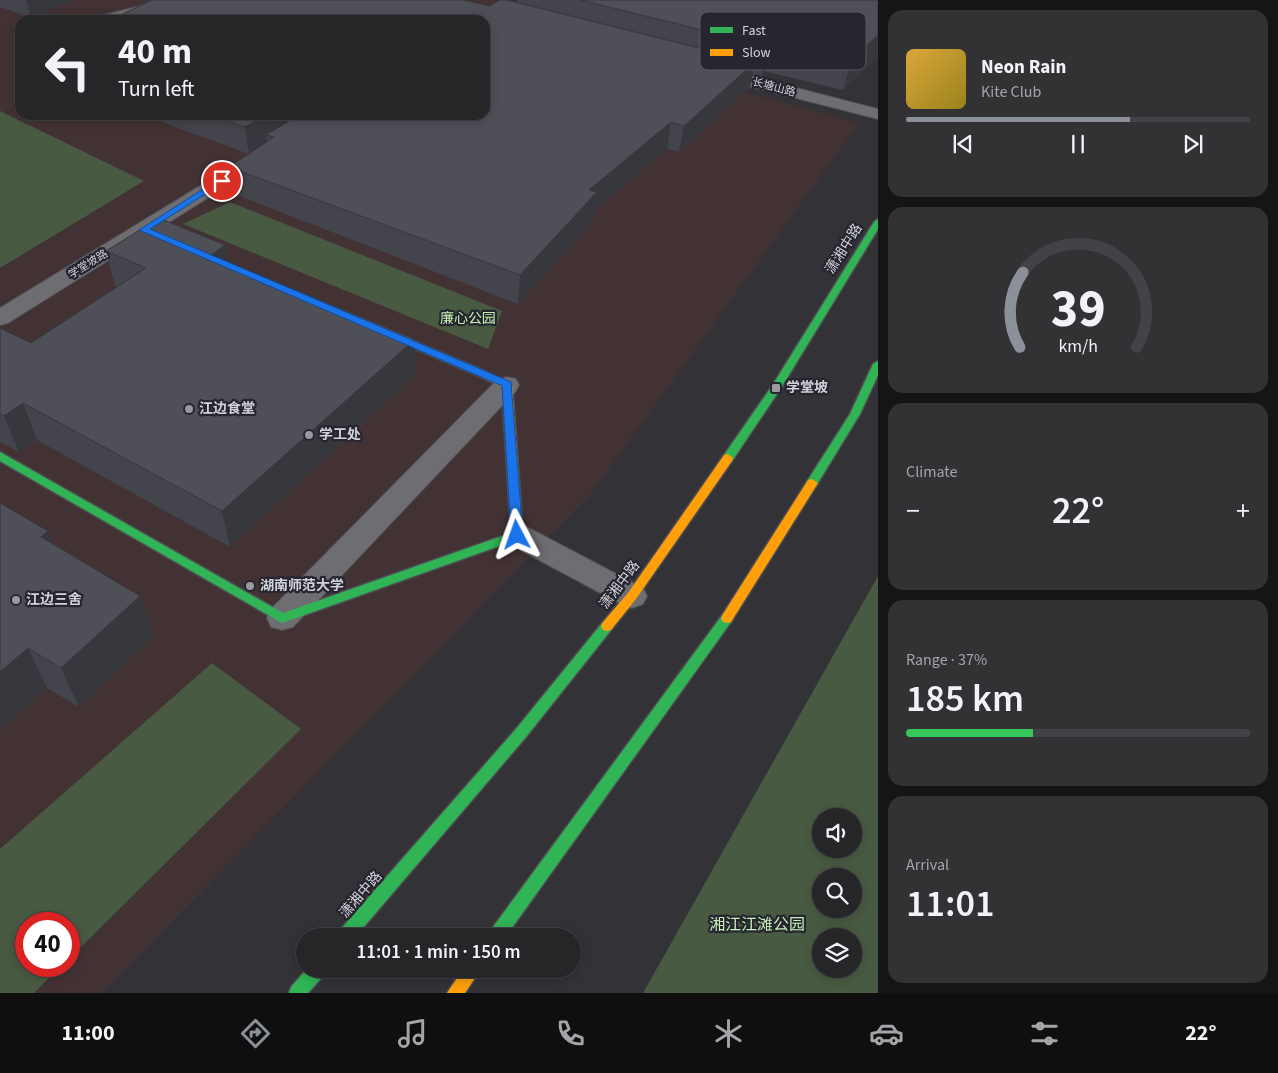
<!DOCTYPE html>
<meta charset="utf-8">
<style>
:root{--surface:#262629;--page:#323235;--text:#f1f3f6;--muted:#a4a5a8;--line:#424346;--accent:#8c9099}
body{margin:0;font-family:"Source Sans 3","Noto Sans SC",sans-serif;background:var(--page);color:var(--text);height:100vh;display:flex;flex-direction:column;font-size:19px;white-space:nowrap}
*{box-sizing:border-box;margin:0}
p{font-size:16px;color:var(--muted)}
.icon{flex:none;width:28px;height:28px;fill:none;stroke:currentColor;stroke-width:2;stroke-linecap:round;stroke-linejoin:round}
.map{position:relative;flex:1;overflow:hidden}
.sheet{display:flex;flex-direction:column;gap:10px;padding:10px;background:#151517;width:400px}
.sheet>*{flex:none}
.guide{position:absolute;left:15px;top:15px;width:475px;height:105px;border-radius:15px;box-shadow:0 2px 12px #0003,0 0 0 1px var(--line);background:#262629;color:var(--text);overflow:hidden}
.tools{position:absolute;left:812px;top:808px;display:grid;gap:10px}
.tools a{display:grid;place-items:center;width:50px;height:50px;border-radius:50%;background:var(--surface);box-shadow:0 2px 12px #0003,0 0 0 1px var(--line);font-size:25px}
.speed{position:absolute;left:15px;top:912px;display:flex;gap:10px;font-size:25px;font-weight:700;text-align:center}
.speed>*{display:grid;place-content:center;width:65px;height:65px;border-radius:50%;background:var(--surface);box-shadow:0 2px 12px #0003,0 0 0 1px var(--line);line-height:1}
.speed .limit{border:8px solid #d22;background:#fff;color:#111}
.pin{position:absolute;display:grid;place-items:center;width:42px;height:42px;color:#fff;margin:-21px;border:2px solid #fff;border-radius:50%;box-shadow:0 1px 5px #0007}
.me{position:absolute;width:55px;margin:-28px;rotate:356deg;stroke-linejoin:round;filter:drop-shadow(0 0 4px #0008)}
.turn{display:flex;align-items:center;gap:18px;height:105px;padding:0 20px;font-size:22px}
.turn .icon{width:65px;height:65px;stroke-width:2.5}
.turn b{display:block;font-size:35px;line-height:42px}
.big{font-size:38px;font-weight:600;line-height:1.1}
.sheet .card{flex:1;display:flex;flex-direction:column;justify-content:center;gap:8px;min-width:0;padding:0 18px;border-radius:15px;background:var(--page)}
.sheet .dial{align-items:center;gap:0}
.dial svg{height:130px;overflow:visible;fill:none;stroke:var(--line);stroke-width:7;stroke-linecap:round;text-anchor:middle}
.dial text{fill:var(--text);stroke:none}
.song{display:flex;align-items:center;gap:15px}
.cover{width:60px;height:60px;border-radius:8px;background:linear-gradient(135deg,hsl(40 70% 55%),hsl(50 70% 35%))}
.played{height:5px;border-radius:2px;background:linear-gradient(90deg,var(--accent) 65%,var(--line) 65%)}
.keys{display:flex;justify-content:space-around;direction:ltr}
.heat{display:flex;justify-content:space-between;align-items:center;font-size:28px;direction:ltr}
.charge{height:8px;border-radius:4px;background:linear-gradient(90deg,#34c759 37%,var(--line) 0)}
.trip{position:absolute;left:296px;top:928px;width:285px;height:50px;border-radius:25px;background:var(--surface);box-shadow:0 2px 12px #0003,0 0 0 1px var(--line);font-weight:600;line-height:50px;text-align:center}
.tabs{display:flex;height:80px;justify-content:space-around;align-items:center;background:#0f0f10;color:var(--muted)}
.tabs .icon{width:35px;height:35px}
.tabs .on{color:var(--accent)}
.tabs b{font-size:22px;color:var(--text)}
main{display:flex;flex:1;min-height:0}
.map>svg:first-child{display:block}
</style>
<main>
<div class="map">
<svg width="878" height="993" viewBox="0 0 878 993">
<rect width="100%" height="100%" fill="#323237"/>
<path fill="#433234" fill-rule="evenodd" d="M0,0H511L482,20H20V115H485V22L859,123L590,495L102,993H0ZM26,924H69V966H26Z"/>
<path fill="#495a42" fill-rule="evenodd" d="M0,111L144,181L0,268Z
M230,202L502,311L488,349L183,224Z
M878,576V993H643ZM821,816H854V849H821ZM821,876H854V909H821ZM821,936H854V969H821Z
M212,663L301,729L69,959V924H26V966H61L34,993H0V849Z"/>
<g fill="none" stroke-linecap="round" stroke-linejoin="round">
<g stroke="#4e4e53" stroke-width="2">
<path id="lane" d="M165,0H186L185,3L116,20H93L95,17Z"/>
</g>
<g stroke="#4e4e53" stroke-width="2">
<path id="street" d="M715,67L878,109V119L709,76L707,72L709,68Z
M316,115H337L334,119L8,323L0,325V308Z
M507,377L516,379L519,385L516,391L293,627L282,630L271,627L267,618L271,609L498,379Z
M517,524L527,527L643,588L647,596L643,604L632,608L621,604L507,543L503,535L507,527Z"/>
</g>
<g stroke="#4e4e53" stroke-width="3">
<path id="fast" d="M878,219V229L781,388L732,461H724L723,458L724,455L772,386L874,222Z
M382,328L487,372L488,374L487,376H479L379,333V329Z
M878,361V375L860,414L816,486H808L806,483L850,414L873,364Z
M0,452L283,613L511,533H519L521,536L519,539L282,623L0,461Z
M727,613L731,614L733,618L731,622L506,936H489L491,930L723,614Z
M607,621L611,622L613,626L611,630L526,737L356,936H338L340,930L516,729L603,622Z
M307,969H326L324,975L308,993H289L291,987Z"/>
</g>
<g stroke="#4e4e53" stroke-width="3">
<path id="slow" d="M483,371L511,383L512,385L523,535L521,538L515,540L511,539L509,536L511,533L502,387L479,376L478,374Z
M728,454L733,458L732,461L636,599L611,630L607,631L603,630L601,626L603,622L628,593L724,455Z
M812,479L818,483L731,622L727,623L723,622L721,618L723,614L808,480Z
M463,969H481L465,993H447Z"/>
</g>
<use href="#lane" fill="#6e6e72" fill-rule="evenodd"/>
<use href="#street" fill="#6e6e72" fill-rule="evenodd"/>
<use href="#fast" fill="#30b455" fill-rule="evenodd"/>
<use href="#slow" fill="#ff9f0a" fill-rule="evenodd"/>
</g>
<path fill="#44444c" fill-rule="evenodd" d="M0,0H74L31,18L0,7Z
M517,0H878V57L843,90L767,72L761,77L752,75L750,87L679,152L667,149L595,210L594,220L518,304L234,194L229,167L249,154L143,115H485L489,6L517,2ZM281,118L289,121L282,125Z
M225,245L228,262L415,339V375L230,547L37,440L19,452L0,442V328L31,343L117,287L115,286L106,251Z
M48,531L53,543L140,596L154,636L79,707L47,688L0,730Z"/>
<path fill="#37373e" d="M26,0H74L31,18Z
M878,35V57L843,90L852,59Z
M774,41L767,72L761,77L768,46Z
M755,62L750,87L679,152L684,126Z
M266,115H281L283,133L274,137L266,135L267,143L249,154L245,127Z
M671,122L667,149L595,210L594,220L518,304L520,275L589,190Z
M225,245L231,280L211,255Z
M415,339V375L230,547L222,511Z
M23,403L37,440L19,452L4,416Z
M48,531L64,572L41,537Z
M140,596L154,636L79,707L61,668Z
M28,648L47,688L0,730V672Z"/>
<path fill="#4f4f58" stroke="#37373e" d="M152,0H464L489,6L500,0H507L755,62L684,126L671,122L589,190L597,192L520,275L229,167L274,137L266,135L299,115H485V20H110Z
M580,0H878V35L852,59L774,41L768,46Z
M210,115H266L245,127Z
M159,218L225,245L211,255L415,339L222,511L23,403L4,416L0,414V328L31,343L146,268L106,251Z
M0,503L48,531L41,537L140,596L61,668L28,648L0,672Z"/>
<path fill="#1a73e8" stroke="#114b97" d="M219,179L226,181L150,229L511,382L523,535L522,538H513L511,535L502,386L139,230Z"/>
<g fill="#9999a0" stroke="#25262f" stroke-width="2">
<rect x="771" y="383" width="10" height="10" rx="2.5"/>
<circle cx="189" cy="409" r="5"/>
<circle cx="309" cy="435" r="5"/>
<circle cx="250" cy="586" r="5"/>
<circle cx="16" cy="600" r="5"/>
</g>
<g text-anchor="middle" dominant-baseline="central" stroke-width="4.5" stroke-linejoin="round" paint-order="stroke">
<g font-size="11" fill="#d1d1d8" stroke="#25262f">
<text transform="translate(774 87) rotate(15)">长塘山路</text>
<text transform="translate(88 264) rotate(-32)">学堂坡路</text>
</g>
<g font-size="14" fill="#d1d1d8" stroke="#25262f">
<text transform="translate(844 249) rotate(-58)">潇湘中路</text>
<text transform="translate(620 585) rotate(-53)">潇湘中路</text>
<text transform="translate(361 895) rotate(-49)">潇湘中路</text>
</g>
<g font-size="14" fill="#c5eeb2" stroke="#25262f">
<text x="468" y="319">廉心公园</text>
</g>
<g font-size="14" font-weight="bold" fill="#d1d1d8" stroke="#25262f" text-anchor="start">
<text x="786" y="388">学堂坡</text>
<text x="199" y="409">江边食堂</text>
<text x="319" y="435">学工处</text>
<text x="260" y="586">湖南师范大学</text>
<text x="26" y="600">江边三舍</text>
</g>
<g font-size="16" fill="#c5eeb2" stroke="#25262f">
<text x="757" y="925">湘江江滩公园</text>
</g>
</g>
<rect x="700" y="12" width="166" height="58" rx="8" fill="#25262f" stroke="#595962" stroke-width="1"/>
<rect x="710" y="27" width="23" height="6" fill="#30b455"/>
<rect x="710" y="49" width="23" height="7" fill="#ff9f0a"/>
<g font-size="14" fill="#d1d1d8">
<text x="742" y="35">Fast</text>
<text x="742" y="57">Slow</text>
</g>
</svg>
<div class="tools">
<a><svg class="icon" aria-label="sound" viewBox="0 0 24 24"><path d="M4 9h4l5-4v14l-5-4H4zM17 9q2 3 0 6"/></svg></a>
<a><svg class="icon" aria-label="search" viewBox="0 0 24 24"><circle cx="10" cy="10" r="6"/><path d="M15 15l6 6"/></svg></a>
<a><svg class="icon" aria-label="layers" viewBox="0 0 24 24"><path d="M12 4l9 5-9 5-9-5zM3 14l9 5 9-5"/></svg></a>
</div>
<div class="speed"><div class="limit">40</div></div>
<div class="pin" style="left:222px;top:181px;background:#d93025"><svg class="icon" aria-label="arrive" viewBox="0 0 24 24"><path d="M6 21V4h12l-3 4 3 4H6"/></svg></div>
<svg class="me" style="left:517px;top:535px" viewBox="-20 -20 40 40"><path d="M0-17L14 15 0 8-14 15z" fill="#1a73e8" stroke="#fff" stroke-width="4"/></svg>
<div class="trip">11:01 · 1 min · 150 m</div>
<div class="guide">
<div class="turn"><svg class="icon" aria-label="left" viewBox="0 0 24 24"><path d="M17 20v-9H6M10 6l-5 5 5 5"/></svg><div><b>40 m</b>Turn left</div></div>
</div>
</div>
<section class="sheet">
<div class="card">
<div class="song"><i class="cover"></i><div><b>Neon Rain</b><p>Kite Club</p></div></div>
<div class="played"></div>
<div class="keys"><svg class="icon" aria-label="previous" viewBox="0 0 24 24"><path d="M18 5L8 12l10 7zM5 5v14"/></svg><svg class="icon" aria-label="pause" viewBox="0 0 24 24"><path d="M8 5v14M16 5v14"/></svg><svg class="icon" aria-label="next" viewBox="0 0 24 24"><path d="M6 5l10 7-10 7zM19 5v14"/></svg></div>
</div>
<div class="card dial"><svg viewBox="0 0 100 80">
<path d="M14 69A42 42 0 1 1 86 69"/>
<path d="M14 69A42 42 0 0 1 16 23" stroke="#8c9099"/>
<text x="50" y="56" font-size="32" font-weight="700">39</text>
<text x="50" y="72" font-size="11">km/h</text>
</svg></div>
<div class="card"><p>Climate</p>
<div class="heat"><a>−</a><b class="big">22°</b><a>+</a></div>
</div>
<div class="card"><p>Range · 37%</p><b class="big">185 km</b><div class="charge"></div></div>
<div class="card"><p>Arrival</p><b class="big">11:01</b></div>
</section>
</main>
<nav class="tabs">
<b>11:00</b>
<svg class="icon on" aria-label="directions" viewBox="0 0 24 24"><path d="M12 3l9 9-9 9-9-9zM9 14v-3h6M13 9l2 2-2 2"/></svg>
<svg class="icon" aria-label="music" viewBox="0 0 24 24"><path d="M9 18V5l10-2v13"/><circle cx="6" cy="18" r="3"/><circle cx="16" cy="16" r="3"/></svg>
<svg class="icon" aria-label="phone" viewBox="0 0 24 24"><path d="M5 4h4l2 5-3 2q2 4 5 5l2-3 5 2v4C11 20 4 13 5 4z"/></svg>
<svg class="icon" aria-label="climate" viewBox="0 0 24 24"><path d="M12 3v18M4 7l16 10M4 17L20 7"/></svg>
<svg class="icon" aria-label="car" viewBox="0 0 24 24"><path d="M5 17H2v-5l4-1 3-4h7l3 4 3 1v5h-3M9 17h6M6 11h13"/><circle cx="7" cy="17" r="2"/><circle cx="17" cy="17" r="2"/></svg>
<svg class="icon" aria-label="filters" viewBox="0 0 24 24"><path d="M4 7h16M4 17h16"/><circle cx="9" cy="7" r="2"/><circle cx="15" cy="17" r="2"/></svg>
<b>22°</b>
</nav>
